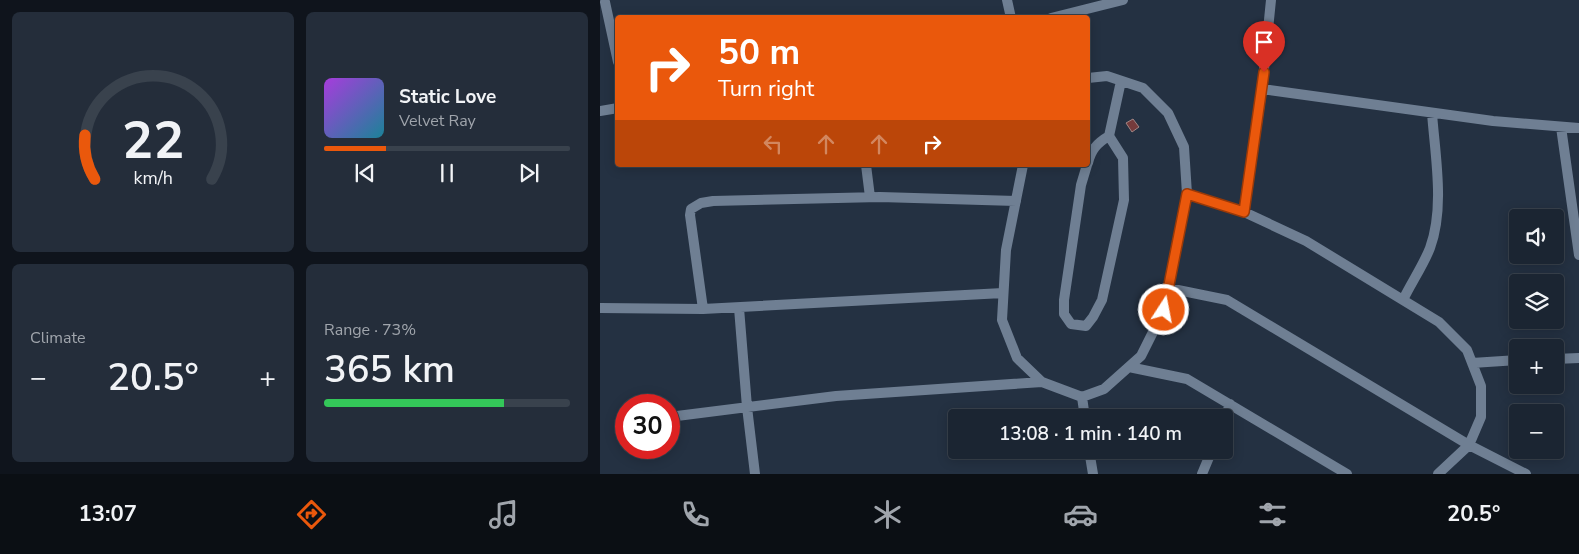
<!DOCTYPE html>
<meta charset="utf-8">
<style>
:root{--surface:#1b2532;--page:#242d3a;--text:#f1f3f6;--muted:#a0a5ac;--line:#39424d;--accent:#ea580c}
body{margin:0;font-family:"Nunito Sans",sans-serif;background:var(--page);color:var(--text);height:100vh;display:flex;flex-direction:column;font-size:19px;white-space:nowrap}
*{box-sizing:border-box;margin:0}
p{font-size:16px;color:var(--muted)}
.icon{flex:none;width:28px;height:28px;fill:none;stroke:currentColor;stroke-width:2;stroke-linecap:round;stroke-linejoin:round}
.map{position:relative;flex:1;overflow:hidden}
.details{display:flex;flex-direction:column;gap:12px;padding:12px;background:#0f141c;width:600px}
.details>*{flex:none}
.top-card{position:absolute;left:15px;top:15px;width:475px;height:152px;border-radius:5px;box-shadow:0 2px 12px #0003,0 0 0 1px var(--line);background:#ea580c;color:#fff;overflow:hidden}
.fabs{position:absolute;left:909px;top:209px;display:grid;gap:10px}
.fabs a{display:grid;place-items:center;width:55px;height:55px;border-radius:5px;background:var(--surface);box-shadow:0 2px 12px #0003,0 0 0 1px var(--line);font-size:25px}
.speed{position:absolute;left:15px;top:394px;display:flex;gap:10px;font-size:25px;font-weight:700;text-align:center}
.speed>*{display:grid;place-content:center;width:65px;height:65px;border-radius:50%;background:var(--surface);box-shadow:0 2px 12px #0003,0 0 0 1px var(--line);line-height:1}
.speed .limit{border:8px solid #d22;background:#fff;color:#111}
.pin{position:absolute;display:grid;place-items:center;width:42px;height:42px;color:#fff;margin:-51px -21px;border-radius:50% 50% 50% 0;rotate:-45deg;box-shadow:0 0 5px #0007}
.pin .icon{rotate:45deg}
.me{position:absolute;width:55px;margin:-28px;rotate:11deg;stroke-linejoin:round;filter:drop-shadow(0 0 4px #0008)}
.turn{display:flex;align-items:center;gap:18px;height:105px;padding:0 20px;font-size:22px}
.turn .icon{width:65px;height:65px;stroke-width:2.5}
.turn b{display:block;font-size:35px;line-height:42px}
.lanes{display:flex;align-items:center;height:48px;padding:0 20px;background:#0003;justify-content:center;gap:25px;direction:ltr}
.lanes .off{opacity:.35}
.big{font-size:38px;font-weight:600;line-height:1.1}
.details .widget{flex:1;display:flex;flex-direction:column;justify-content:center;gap:8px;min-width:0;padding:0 18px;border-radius:8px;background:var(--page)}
.details .dial{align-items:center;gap:0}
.dial svg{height:130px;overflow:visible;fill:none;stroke:var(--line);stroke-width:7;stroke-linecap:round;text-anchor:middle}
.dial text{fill:var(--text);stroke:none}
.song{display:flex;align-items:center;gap:15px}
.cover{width:60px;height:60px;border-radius:8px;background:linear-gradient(135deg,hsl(280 70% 55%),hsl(190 70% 35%))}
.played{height:5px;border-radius:2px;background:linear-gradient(90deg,var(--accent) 25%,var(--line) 25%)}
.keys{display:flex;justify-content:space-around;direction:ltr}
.heat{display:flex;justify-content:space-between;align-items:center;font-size:28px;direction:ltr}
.charge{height:8px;border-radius:4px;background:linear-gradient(90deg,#34c759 73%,var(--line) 0)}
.details .tiles{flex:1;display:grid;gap:12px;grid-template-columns:repeat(2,1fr)}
.trip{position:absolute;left:348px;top:409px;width:285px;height:50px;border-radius:5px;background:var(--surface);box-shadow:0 2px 12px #0003,0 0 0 1px var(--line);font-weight:600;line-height:50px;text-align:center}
.tabs{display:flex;height:80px;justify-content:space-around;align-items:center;background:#0b0f14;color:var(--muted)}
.tabs .icon{width:35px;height:35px}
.tabs .on{color:var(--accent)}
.tabs b{font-size:22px;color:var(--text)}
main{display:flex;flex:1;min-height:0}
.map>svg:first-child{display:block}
</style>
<main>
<section class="details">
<div class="tiles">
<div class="widget dial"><svg viewBox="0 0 100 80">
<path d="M14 69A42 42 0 1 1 86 69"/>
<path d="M14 69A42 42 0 0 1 8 42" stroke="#ea580c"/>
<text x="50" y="56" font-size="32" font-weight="700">22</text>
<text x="50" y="72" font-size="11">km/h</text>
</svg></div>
<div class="widget">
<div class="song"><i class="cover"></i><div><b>Static Love</b><p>Velvet Ray</p></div></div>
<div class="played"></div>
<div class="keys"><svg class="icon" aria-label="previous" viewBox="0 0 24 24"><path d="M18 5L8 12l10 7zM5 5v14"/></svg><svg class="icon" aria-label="pause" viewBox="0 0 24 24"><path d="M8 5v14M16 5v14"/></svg><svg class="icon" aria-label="next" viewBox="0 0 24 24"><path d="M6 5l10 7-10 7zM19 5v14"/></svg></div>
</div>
<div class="widget"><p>Climate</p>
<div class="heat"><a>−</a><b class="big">20.5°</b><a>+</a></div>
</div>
<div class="widget"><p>Range · 73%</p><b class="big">365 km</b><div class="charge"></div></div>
</div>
</section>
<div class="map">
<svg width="979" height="474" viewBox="0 0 979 474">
<rect width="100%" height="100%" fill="#243142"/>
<path fill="#753b3c" stroke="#a28685" d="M533,119L539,127L532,132L526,123Z"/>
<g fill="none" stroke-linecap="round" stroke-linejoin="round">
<path stroke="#6f7f93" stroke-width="10" d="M407,0L411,18
M5,2L18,62
M662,89L893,121L979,128
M961,127L979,255
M488,163C491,150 497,143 509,136
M266,165L270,197
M423,165L406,250L402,320L417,358L442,382L482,397L504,389L541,356L564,310L587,194L584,147L568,113L543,88L507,76L488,78
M487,165L481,185L464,300V314L471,324L486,326L493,317L502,300L524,200L523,158L509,136L521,81
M587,194L644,212L706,241L839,322L867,350L881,386V417L869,445L838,474
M644,212L662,89L671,0
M568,288L627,300L869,445L926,474
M803,300C811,283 823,266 830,248C845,207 835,155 832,113
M0,308L103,309L403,293
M139,308L147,407L155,474
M103,309L90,215L91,209L101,203L113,201L280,197L416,201
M955,359L979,358
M872,363L918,360
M529,367L587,379L747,474
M482,397L485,418
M69,417L236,396L442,382
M624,421L630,404
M489,450L493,474
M602,474L612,450"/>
<path stroke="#6f7f93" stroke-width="10" d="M451,18L523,0
M0,111L18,108"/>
</g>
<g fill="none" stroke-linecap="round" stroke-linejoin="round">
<g stroke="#983908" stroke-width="12">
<path id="route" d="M564,310L587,194L644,212L664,72"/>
</g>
<use href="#route" stroke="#ea580c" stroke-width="9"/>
</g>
</svg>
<div class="fabs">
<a><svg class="icon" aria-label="sound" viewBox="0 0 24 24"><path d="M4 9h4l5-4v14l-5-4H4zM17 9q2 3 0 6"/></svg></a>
<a><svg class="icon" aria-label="layers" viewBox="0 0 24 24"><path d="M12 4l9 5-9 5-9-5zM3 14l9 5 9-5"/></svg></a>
<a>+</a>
<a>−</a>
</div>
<div class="speed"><div class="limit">30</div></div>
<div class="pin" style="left:664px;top:72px;background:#d93025"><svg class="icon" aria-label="arrive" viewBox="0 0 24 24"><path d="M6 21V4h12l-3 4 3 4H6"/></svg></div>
<svg class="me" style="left:564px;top:310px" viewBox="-20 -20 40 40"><circle r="17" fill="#ea580c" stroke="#fff" stroke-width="3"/><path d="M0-11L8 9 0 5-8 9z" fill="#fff"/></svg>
<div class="trip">13:08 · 1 min · 140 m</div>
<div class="top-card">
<div class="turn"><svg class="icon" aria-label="right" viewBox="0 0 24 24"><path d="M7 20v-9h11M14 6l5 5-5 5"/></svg><div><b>50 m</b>Turn right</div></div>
<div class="lanes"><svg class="icon off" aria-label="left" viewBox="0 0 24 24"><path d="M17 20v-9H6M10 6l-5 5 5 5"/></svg><svg class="icon off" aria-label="ahead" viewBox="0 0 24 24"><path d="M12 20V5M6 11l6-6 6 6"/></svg><svg class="icon off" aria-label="ahead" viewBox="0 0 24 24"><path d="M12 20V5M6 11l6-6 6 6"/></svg><svg class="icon" aria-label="right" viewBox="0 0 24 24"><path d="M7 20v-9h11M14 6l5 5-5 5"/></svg></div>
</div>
</div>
</main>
<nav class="tabs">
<b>13:07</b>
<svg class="icon on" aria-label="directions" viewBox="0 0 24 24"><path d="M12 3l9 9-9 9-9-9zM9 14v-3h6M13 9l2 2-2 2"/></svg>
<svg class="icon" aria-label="music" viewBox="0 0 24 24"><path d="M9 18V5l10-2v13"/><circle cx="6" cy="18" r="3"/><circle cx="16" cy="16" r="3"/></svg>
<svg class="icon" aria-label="phone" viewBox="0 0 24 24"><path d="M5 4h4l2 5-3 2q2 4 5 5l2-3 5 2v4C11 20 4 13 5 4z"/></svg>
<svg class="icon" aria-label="climate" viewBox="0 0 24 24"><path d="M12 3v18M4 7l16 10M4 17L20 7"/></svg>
<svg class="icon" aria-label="car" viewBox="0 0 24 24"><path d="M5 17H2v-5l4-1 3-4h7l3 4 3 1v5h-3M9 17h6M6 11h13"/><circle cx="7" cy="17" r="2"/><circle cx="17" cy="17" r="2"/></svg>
<svg class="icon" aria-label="filters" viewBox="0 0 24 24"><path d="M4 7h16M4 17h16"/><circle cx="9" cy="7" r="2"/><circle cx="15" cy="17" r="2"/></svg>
<b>20.5°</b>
</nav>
